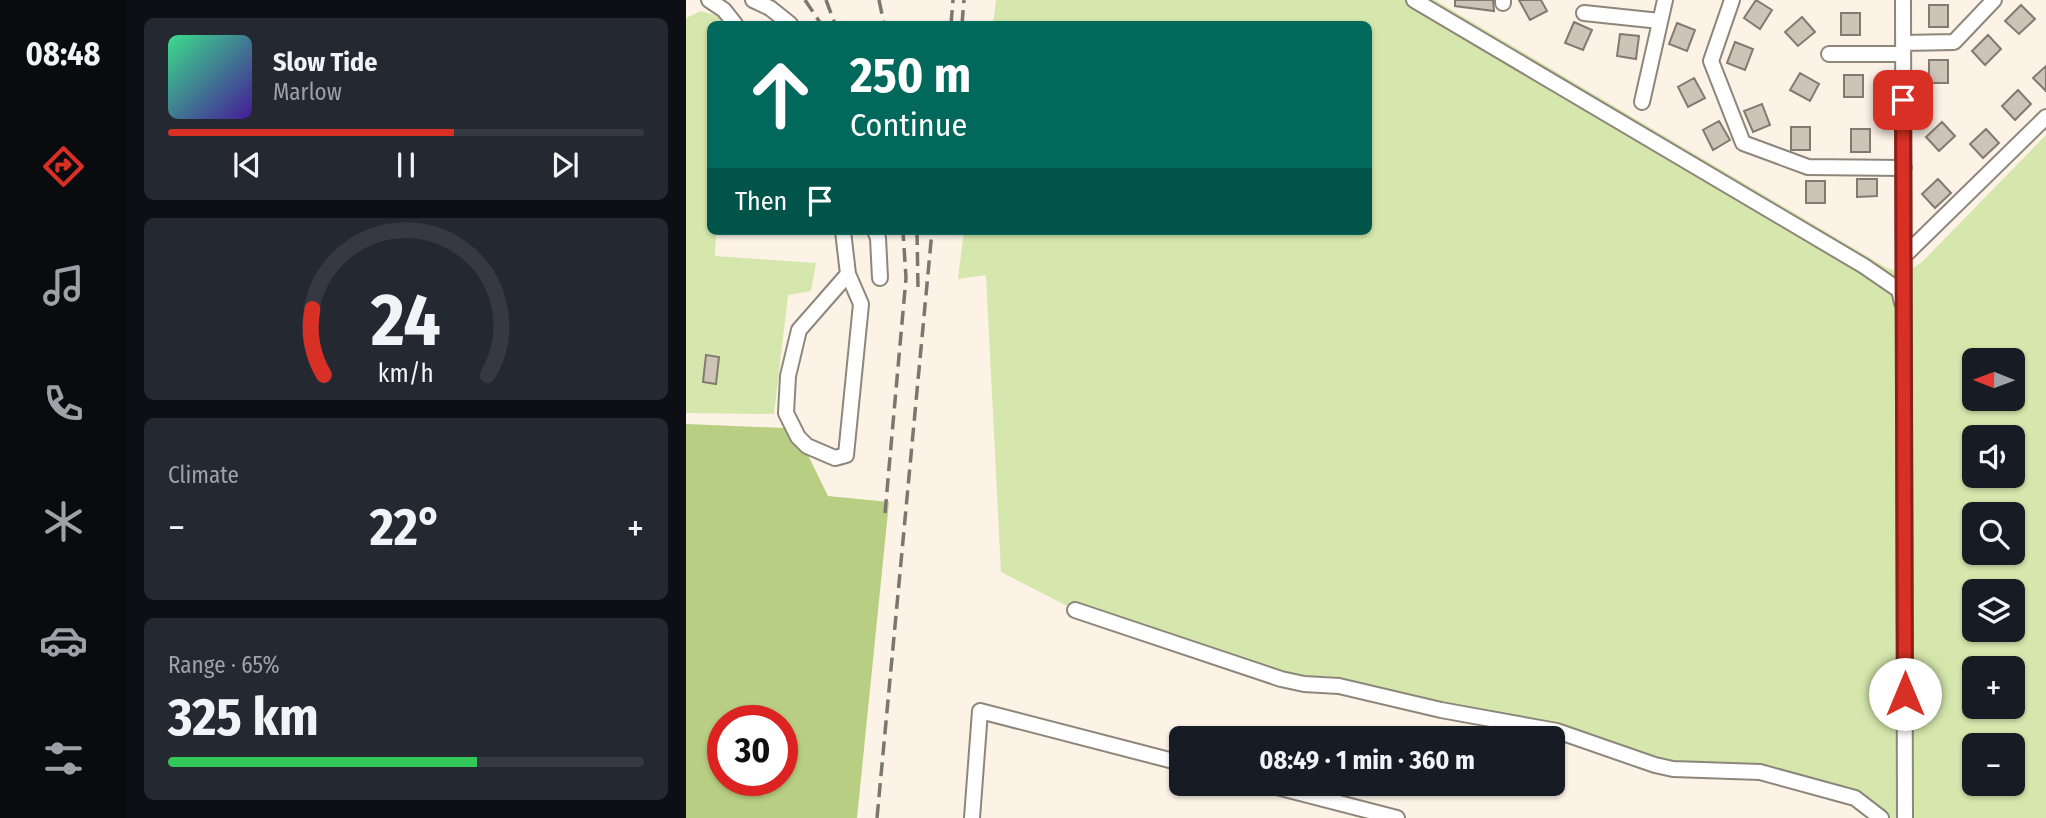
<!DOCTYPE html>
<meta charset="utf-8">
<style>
:root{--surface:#171b24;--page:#242831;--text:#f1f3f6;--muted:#9ea1a6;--line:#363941;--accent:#d93025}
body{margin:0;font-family:"Fira Sans Condensed",sans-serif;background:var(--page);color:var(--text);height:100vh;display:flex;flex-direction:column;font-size:26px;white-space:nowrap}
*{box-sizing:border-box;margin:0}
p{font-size:23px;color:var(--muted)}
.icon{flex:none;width:38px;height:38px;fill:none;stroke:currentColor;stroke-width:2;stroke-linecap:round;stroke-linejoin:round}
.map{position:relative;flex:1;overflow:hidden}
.sheet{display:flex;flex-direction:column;gap:18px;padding:18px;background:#0d0f14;width:560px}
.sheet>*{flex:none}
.guide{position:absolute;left:21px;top:21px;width:665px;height:214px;border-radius:10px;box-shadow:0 2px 5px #0004;background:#00695c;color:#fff;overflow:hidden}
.needle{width:46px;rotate:271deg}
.controls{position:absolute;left:1276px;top:348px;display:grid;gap:14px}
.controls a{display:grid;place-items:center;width:63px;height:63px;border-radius:10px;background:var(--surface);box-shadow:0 2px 5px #0004;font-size:35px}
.speed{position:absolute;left:21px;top:705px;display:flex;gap:14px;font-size:35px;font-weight:700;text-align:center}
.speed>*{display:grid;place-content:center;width:91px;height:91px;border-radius:50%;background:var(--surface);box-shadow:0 2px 5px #0004;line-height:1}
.speed .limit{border:10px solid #d22;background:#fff;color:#111}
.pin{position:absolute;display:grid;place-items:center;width:60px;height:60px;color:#fff;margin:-30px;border-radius:14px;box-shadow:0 4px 10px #0006}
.me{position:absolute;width:77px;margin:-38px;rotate:0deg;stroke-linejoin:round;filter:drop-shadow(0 0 5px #0008)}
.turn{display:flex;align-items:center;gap:24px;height:147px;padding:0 28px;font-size:32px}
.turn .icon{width:91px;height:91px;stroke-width:2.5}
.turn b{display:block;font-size:49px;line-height:60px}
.then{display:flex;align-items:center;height:66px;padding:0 28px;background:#0003;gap:14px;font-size:26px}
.big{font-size:52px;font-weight:700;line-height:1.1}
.sheet .tile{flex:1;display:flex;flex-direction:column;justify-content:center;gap:10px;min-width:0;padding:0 24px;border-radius:10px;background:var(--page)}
.sheet .dial{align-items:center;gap:0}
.dial svg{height:182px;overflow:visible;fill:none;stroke:var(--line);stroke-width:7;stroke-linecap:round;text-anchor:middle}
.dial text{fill:var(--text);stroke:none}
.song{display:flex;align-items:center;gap:21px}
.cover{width:84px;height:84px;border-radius:10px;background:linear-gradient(135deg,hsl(150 70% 55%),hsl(260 70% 35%))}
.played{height:7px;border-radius:4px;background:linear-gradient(90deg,var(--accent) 60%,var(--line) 60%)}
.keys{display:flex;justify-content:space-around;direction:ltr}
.heat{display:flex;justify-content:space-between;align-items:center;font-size:38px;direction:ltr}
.charge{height:10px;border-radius:5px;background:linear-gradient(90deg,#34c759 65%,var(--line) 0)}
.trip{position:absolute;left:483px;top:726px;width:396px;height:70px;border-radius:10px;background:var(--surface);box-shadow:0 2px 5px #0004;font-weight:700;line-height:70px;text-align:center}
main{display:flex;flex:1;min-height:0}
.tab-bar{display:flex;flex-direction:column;width:126px;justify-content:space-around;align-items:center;background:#090b0e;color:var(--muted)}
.tab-bar .icon{width:49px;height:49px}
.tab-bar .active{color:var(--accent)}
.tab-bar b{font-size:32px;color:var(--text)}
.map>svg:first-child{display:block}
</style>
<main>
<nav class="tab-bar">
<b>08:48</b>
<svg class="icon active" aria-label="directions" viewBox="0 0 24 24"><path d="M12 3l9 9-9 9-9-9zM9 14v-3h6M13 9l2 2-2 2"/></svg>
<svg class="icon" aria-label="music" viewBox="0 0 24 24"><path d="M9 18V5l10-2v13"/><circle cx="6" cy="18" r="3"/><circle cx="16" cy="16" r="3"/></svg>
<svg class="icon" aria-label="phone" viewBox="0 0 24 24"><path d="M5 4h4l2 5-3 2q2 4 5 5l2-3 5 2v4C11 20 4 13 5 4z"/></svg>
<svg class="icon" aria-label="climate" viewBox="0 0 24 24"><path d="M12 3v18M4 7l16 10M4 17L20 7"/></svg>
<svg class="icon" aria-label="car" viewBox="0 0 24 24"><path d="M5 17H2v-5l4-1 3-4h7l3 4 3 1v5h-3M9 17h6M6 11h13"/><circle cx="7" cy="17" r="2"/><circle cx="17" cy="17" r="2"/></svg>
<svg class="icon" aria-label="filters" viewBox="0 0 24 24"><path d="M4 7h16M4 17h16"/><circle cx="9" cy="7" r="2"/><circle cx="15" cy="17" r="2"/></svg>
</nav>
<section class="sheet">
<div class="tile">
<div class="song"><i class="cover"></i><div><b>Slow Tide</b><p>Marlow</p></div></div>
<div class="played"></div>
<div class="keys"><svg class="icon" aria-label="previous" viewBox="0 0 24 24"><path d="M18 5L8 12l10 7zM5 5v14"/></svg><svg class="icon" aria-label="pause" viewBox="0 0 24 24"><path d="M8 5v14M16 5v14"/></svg><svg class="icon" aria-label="next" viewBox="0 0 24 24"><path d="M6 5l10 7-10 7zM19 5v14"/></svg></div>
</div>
<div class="tile dial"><svg viewBox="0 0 100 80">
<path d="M14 69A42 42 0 1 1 86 69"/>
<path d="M14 69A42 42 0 0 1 9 40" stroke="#d93025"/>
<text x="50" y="56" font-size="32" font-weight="700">24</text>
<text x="50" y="72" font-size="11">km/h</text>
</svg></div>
<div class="tile"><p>Climate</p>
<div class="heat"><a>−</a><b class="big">22°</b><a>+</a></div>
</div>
<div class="tile"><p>Range · 65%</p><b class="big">325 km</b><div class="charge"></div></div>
</section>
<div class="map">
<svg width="1360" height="818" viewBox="0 0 1360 818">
<rect width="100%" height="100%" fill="#fcf2e6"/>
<path fill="#d5e7ac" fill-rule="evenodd" d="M310,0H749L1201,268L1218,274L1236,262L1360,135V818H1195L1169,798L1075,772L1014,768L618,684L389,610L315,572L300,275L272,279L278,231H682V24H307ZM1288,360H1326V399H1288ZM1288,438H1326V476H1288ZM1288,514H1326V553H1288ZM1288,592H1326V630H1288ZM1288,668H1326V707H1288ZM1288,746H1326V784H1288Z
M15,11L46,20L48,24H24V231H30L29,256L130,263L125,291L102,295L88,414L0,413V18Z"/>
<path fill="#b8ce82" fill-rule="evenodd" d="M0,424L99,428L117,445L142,496L203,502L171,818H0ZM37,721H96V780H37Z"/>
<path fill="#cdc4b8" stroke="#837a6f" stroke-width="2" d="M769,0H807L808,11L769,6Z
M833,0H855L861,11L844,20Z
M1070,0L1086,10L1074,29L1058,18Z
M1243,5H1262V27H1243Z
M1335,5L1349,19L1333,34L1319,21Z
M1155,13H1174V35H1155Z
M1116,17L1129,32L1112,46L1099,32Z
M888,22L906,30L897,50L879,43Z
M991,23L1009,30L1001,51L983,44Z
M934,34L953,36L950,59L931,56Z
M1302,35L1315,49L1299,65L1286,51Z
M1049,42L1067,49L1059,70L1041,63Z
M1243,60H1262V83H1243Z
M1360,66V91L1347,78Z
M1114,73L1133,84L1124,101L1104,90Z
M1158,75H1177V97H1158Z
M1008,78L1019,98L1002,107L992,87Z
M1332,90L1345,104L1329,120L1316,106Z
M1076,104L1084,125L1067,132L1058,111Z
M1033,121L1044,140L1027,150L1017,130Z
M1256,122L1269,136L1253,151L1240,137Z
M1105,127H1124V150H1105Z
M1165,129H1184V152H1165Z
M1300,129L1313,143L1297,158L1284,144Z
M1171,179H1191V196L1171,197Z
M1252,179L1265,193L1249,208L1236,194Z
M1120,181H1139V203H1120Z
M20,355L33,357L30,384L17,382Z
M668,784H697L695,794L668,788Z"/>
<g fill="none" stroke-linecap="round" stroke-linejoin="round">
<g stroke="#8f867b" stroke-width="18">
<path id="minor" d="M23,0L38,10L49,24
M67,0L84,8L104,24
M728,0L1178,266L1213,290L1216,303
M1046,0L1025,61L1057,143L1122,167L1218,168
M1217,0L1219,818
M817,3V0
M898,13L974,21
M1217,43L1268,42L1308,0
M1143,54H1217
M956,102L979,0
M157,231L162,274L175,304L160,455L149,458L121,446L112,437L100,413L102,376L113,330L162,274
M189,231L192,238L194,278
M1218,256L1360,117
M389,610L595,679L618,684L653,686L755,710L871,731L969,765L987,769L1074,772L1169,798L1195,818
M579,784L711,818
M286,818L294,711L495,763"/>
</g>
<use href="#minor" stroke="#fff" stroke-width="14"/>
<path stroke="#7c766f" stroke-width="3.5" stroke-dasharray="14 7" stroke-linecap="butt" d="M119,0L135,24
M140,0L149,24
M193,0L198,24
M265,24L267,0
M276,24L278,0
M231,231L232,288
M199,513L220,278L217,231
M191,818L246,231"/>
</g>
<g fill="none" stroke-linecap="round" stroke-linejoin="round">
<g stroke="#8d1f18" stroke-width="18">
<path id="route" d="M1217,100L1219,694"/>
</g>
<use href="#route" stroke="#d93025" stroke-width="12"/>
</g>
</svg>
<div class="controls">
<a><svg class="needle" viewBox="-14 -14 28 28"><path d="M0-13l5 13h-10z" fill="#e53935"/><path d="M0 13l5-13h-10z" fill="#9ea1a6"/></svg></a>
<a><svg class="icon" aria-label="sound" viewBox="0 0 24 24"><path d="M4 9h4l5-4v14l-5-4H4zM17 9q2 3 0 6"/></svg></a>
<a><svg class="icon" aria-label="search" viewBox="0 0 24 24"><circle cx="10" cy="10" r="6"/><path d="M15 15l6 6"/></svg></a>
<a><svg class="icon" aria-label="layers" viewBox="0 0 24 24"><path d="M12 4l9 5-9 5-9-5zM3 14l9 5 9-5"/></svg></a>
<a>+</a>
<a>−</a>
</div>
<div class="speed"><div class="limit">30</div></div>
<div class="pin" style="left:1217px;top:100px;background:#d93025"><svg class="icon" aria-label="arrive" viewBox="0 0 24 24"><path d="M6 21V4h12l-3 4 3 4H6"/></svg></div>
<svg class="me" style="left:1219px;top:694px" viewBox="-20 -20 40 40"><circle r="19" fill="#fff"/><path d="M0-13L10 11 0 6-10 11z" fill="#d93025"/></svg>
<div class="trip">08:49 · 1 min · 360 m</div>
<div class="guide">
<div class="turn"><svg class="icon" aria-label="ahead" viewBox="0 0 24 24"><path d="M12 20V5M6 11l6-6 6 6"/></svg><div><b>250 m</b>Continue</div></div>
<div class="then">Then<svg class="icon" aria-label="arrive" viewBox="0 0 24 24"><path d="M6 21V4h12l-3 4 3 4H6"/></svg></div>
</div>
</div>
</main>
